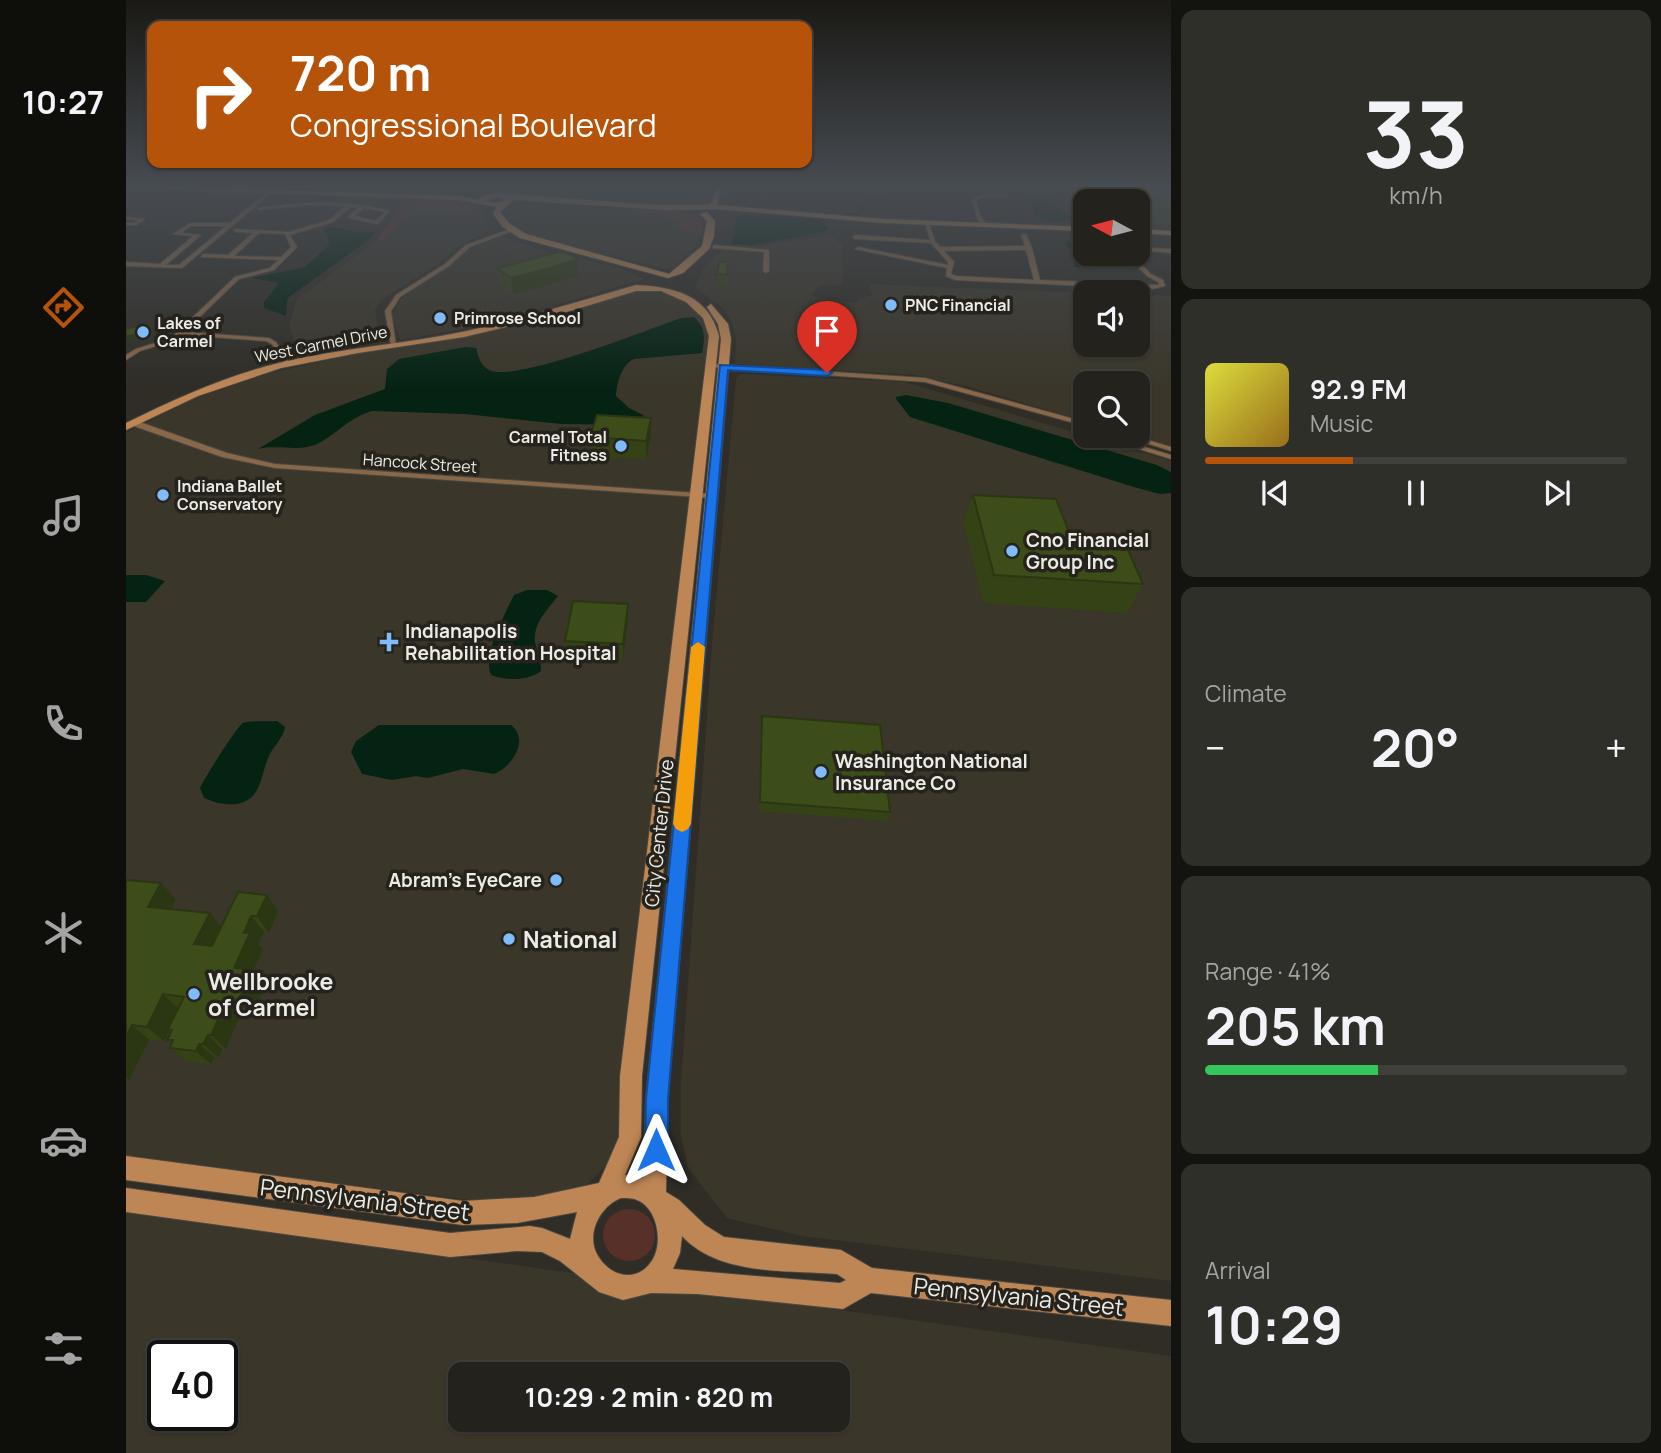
<!DOCTYPE html>
<meta charset="utf-8">
<style>
:root{--surface:#23221c;--page:#2f2f29;--text:#f1f3f6;--muted:#a3a4a3;--line:#403f3b;--accent:#b45309}
body{margin:0;font-family:Manrope,sans-serif;background:var(--page);color:var(--text);height:100vh;display:flex;flex-direction:column;font-size:26px;white-space:nowrap}
*{box-sizing:border-box;margin:0}
p{font-size:23px;color:var(--muted)}
.icon{flex:none;width:38px;height:38px;fill:none;stroke:currentColor;stroke-width:2;stroke-linecap:round;stroke-linejoin:round}
.map{position:relative;flex:1;overflow:hidden}
.sheet{display:flex;flex-direction:column;gap:10px;padding:10px;background:#13130f;width:490px}
.sheet>*{flex:none}
.banner{position:absolute;left:21px;top:21px;width:665px;height:147px;border-radius:14px;box-shadow:0 2px 5px #0004,0 0 0 2px var(--line);background:#b45309;color:#fff;overflow:hidden}
.needle{width:46px;rotate:277deg}
.buttons{position:absolute;left:947px;top:189px;display:grid;gap:14px}
.buttons a{display:grid;place-items:center;width:77px;height:77px;border-radius:14px;background:var(--surface);box-shadow:0 2px 5px #0004,0 0 0 2px var(--line);font-size:35px}
.speed{position:absolute;left:21px;top:1340px;display:flex;gap:14px;font-size:35px;font-weight:700;text-align:center}
.speed>*{display:grid;place-content:center;width:91px;height:91px;border-radius:50%;background:var(--surface);box-shadow:0 2px 5px #0004,0 0 0 2px var(--line);line-height:1}
.speed .limit{border:4px solid #111;border-radius:10px;background:#fff;color:#111}
.pin{position:absolute;display:grid;place-items:center;width:60px;height:60px;color:#fff;margin:-72px -30px;border-radius:50% 50% 50% 0;rotate:-45deg;box-shadow:0 0 7px #0007}
.pin .icon{rotate:45deg}
.me{position:absolute;width:77px;margin:-38px;rotate:0deg;stroke-linejoin:round;filter:drop-shadow(0 0 5px #0008)}
.turn{display:flex;align-items:center;gap:24px;height:147px;padding:0 28px;font-size:32px}
.turn .icon{width:91px;height:91px;stroke-width:2.5}
.turn b{display:block;font-size:49px;line-height:60px}
.big{font-size:52px;font-weight:700;line-height:1.1}
.sheet .widget{flex:1;display:flex;flex-direction:column;justify-content:center;gap:10px;min-width:0;padding:0 24px;border-radius:14px;background:var(--page)}
.sheet .dial{align-items:center;gap:0}
.dial b{font-size:91px;line-height:1}
.song{display:flex;align-items:center;gap:21px}
.cover{width:84px;height:84px;border-radius:10px;background:linear-gradient(135deg,hsl(60 70% 55%),hsl(40 70% 35%))}
.played{height:7px;border-radius:4px;background:linear-gradient(90deg,var(--accent) 35%,var(--line) 35%)}
.keys{display:flex;justify-content:space-around;direction:ltr}
.heat{display:flex;justify-content:space-between;align-items:center;font-size:38px;direction:ltr}
.charge{height:10px;border-radius:5px;background:linear-gradient(90deg,#34c759 41%,var(--line) 0)}
.trip{position:absolute;left:322px;top:1362px;width:402px;height:70px;border-radius:14px;background:var(--surface);box-shadow:0 2px 5px #0004,0 0 0 2px var(--line);font-weight:700;line-height:70px;text-align:center}
main{display:flex;flex:1;min-height:0}
.tab-bar{display:flex;flex-direction:column;width:126px;justify-content:space-around;align-items:center;background:#0e0e0b;color:var(--muted)}
.tab-bar .icon{width:49px;height:49px}
.tab-bar .active{color:var(--accent)}
.tab-bar b{font-size:32px;color:var(--text)}
.map>svg:first-child{display:block}
</style>
<main>
<nav class="tab-bar">
<b>10:27</b>
<svg class="icon active" aria-label="directions" viewBox="0 0 24 24"><path d="M12 3l9 9-9 9-9-9zM9 14v-3h6M13 9l2 2-2 2"/></svg>
<svg class="icon" aria-label="music" viewBox="0 0 24 24"><path d="M9 18V5l10-2v13"/><circle cx="6" cy="18" r="3"/><circle cx="16" cy="16" r="3"/></svg>
<svg class="icon" aria-label="phone" viewBox="0 0 24 24"><path d="M5 4h4l2 5-3 2q2 4 5 5l2-3 5 2v4C11 20 4 13 5 4z"/></svg>
<svg class="icon" aria-label="climate" viewBox="0 0 24 24"><path d="M12 3v18M4 7l16 10M4 17L20 7"/></svg>
<svg class="icon" aria-label="car" viewBox="0 0 24 24"><path d="M5 17H2v-5l4-1 3-4h7l3 4 3 1v5h-3M9 17h6M6 11h13"/><circle cx="7" cy="17" r="2"/><circle cx="17" cy="17" r="2"/></svg>
<svg class="icon" aria-label="filters" viewBox="0 0 24 24"><path d="M4 7h16M4 17h16"/><circle cx="9" cy="7" r="2"/><circle cx="15" cy="17" r="2"/></svg>
</nav>
<div class="map">
<svg width="1045" height="1453" viewBox="0 0 1045 1453">
<rect width="100%" height="100%" fill="#2f2d26"/>
<path fill="#3a362a" fill-rule="evenodd" d="M388,185H591L586,203L573,207L404,200L385,195Z
M291,201L338,202L352,206L355,208L358,220L365,230L332,247L312,264L255,300L249,310L254,339L251,340L172,353L163,326L171,299L240,249Z
M395,205L555,211L570,216L576,221V234L569,247L548,267L539,269L409,237L389,226L379,211L382,208Z
M373,235L419,251L490,267L518,279L365,324L274,340L266,317L272,302L287,289L319,269L342,250Z
M705,235L716,245L717,285L694,286L686,293V296L730,303L733,299L748,294L744,291V284L959,293V345H1012V295L1045,296V446L1011,436L1012,383H959V421L843,387L789,375L609,364L610,338L605,321L597,308L570,288L577,269L600,245L628,247Z
M510,290L540,292L572,308L585,330L495,1133L483,1162L460,1186L401,1199L345,1200L0,1157V433L65,400L144,373L235,353L317,341L378,328Z
M615,374L779,382L1045,461V1281L676,1236L601,1218L562,1168L555,1135V1082L586,645L610,378Z
M0,1211L1045,1356V1453H0ZM37,1356H96V1416H37ZM334,1374H712V1419H334Z"/>
<path fill="#573029" d="M291,200L337,202L349,206L344,214L327,210L286,209L258,240H250L272,212L266,211Z
M505,209C527,210 559,205 576,221V233L555,231L547,219L539,213L507,212Z
M477 1235a26 26 0 1 1 52 0a26 26 0 1 1-52 0Z"/>
<path fill="#052313" d="M911,192L923,195L922,202L945,217L944,221H926L909,217L904,201L898,194Z
M617,215L688,218L701,227V231L625,245L606,244L611,217Z
M207,227L229,232H249L240,242L163,297L161,301L160,316L138,308V302L153,283L127,278L179,267L203,245L202,236L197,229Z
M942,240L958,247L959,254H964L975,267H948V260L957,255L940,247L939,241Z
M568,317C580,328 579,338 576,353L508,359C495,365 491,383 490,396L503,408L517,415L519,425L435,424L339,414L246,411C224,417 212,433 193,443C174,453 153,444 132,449L189,415L259,389L261,369L273,359L339,347L350,348C352,356 355,366 363,370C390,383 523,329 555,318Z
M780,395L822,403L1031,465L1045,472V493L1034,494L1008,487L784,417L770,399V397Z
M0,575H20L39,581L20,602H0Z
M401,590H421L432,596C422,609 407,623 409,642C411,652 415,659 415,671C401,681 381,681 365,675C356,655 379,614 388,595Z
M151,721L159,727C157,739 148,745 143,756C138,766 137,778 132,788C122,810 95,806 78,798L74,788C78,779 111,726 117,723C126,720 141,722 151,721Z
M253,725H385C404,740 386,767 368,774L337,769L302,778L290,776L266,780L236,774L225,752L230,741Z"/>
<g fill="none" stroke-linecap="round" stroke-linejoin="round">
<path stroke="#052313" stroke-width="2" d="M905,185H938
M718,215L735,213L737,209L733,204L766,194L773,188L829,185
M693,220L708,218"/>
<g stroke="#494841" stroke-width="2">
<path id="street" d="M118,185H123L113,189V187Z
M871,185H875L881,196L856,197L850,201L854,216L861,225L857,226L850,216L846,200L855,195L876,194Z
M144,190L148,191L56,268L0,266V262L34,264L67,236L47,234L64,223H104ZM65,226H100L53,265H40L75,235L55,233Z
M198,202L237,205L264,211L251,224L223,218V216L233,207H225L207,222L164,235L171,247L148,270L113,279L58,332L143,338L150,342L164,364L163,365H159L146,344L140,341L55,335L49,340L14,351L0,360V355L10,349L45,338L109,277L144,268L152,260L75,257L77,254L102,255L127,233L110,232L108,229L163,232L203,220L220,206L181,205L133,210L131,208L165,204ZM238,208L259,212L250,221L229,216ZM133,233L159,234L165,247L155,257L108,256Z
M0,217L19,219L11,225H0V223H8L12,220L0,219Z
M801,222L803,223L809,242L815,247L899,246L895,235L900,234L906,248L914,280L1033,285L1032,282L1021,276L999,254H1005L1025,274L1037,280L1039,286L1026,289L829,280L820,276L821,268L729,249L732,247L822,265V262L805,243L729,239L726,237L729,235L804,240L799,223ZM900,250L908,280L830,276L825,274L828,262L818,251Z
M384,229L389,230L344,247L323,266L274,297L265,311L270,345L265,346L259,311L270,295L319,264L340,245Z
M588,245L643,250V271L640,273L637,271L638,252L586,248Z
M1025,248L1045,249V253L1023,251Z
M585,364L799,378L959,422V426L799,382L583,367L582,366Z
M5,421H11L101,453L149,464L586,494L590,496L586,498L149,468L96,457L5,425Z
M971,436H982L1045,455V459Z
M998,436H1009L1045,447V451Z"/>
</g>
<g stroke="#494841" stroke-width="2">
<path id="secondary" d="M0,185L333,196L352,200L357,196L371,193L529,205H581L586,202L591,185H597L591,205L757,219L959,227V231L757,223L591,209L540,210L388,200L374,212L383,223L400,234L543,274L576,246L581,221L574,214L581,212L589,221L588,236L583,249L557,273L542,278L394,238L377,227L367,214L371,207L333,200L0,188ZM371,197L381,200L369,203L360,200Z
M1012,229L1045,231V235L1012,233Z
M510,285C547,287 582,294 593,336L516,1076L515,1137L499,1175L517,1178L520,1099L595,339L592,324L581,307L585,304L602,324L605,339L542,1099L540,1192L553,1200L579,1225L598,1237L715,1250L746,1268L1045,1300V1326L745,1293L717,1309L572,1294L525,1293L497,1300L473,1292L434,1261L416,1252L391,1251L324,1257L0,1212V1188L324,1233L404,1226L416,1228L444,1239L451,1212L391,1223L337,1225L0,1180V1156L337,1201L408,1197L473,1183L493,1137L494,1076L583,336L577,318L560,302L535,291H510L434,314L338,337L232,353L155,368L72,396L0,430V423C49,399 99,376 153,363C215,348 279,344 341,331C398,318 454,301 510,285ZM495,1198C500,1198 507,1198 511,1200C532,1208 538,1245 525,1262C510,1283 485,1277 472,1256C459,1235 474,1206 495,1198ZM556,1236C593,1276 661,1270 711,1274L720,1280L714,1283L547,1269L554,1253Z"/>
</g>
<use href="#street" fill="#896749" fill-rule="evenodd"/>
<use href="#secondary" fill="#be8655" fill-rule="evenodd"/>
</g>
<path fill="#344216" d="M955,185H1018L1019,186L1045,187V224L1012,223V201H959V206L952,194Z
M451,259L452,275L433,282L387,294L373,284L371,268Z
M593,262H602L600,287L591,286Z
M525,436L520,459L465,456L464,437Z
M847,495L949,547L1017,584L1001,613L857,603L837,522Z
M502,618L497,658L440,655L439,641Z
M636,716L764,812L761,821L633,811L634,725Z
M0,880L35,883L50,900L45,909L84,913L95,927L141,895L152,911L143,933L138,932L132,944L137,949L127,971L139,986L126,1016L114,1015L100,1049H96L93,1058L88,1057L85,1064L60,1061L44,1048L46,1044L41,1040L45,1032L43,1030L38,1041L23,1040L3,1080H0Z"/>
<path fill="#2b3612" d="M451,259L452,275L433,282L387,294L385,278Z
M26,330L28,335L0,342V337Z
M525,418V436L520,459V441Z
M502,604V618L497,658V644Z
M35,883L50,900L37,923L22,907Z
M141,895L152,911L143,933L131,916Z
M84,913L97,929L82,960L68,944Z
M125,916L138,932L132,944L137,949L127,971L139,986L126,1016L112,1001L108,968L118,933Z
M37,994L53,1009L38,1041L21,1027Z
M101,1000L114,1015L100,1049L85,1035Z
M6,1025L23,1040L3,1080L0,1078V1037Z
M82,1035L96,1049L93,1058L77,1044Z
M73,1044L88,1057L85,1064L70,1051Z"/>
<path fill="#3d4d19" stroke="#2b3612" stroke-width="2" d="M960,185H1018L1019,186L1045,187V209L1012,208V201H980L974,195H967Z
M437,251L451,259L431,266L385,278L371,268Z
M593,262H602L601,275L591,274Z
M20,324L26,330L0,337V329Z
M471,415L525,418L520,441L464,437Z
M847,495L930,499L949,547L1002,550L1017,584L868,575Z
M447,601L502,604L497,644L439,641Z
M636,716L754,725L764,812L634,802Z
M0,880L35,883L22,907L84,913L68,944L86,946L112,892L141,895L131,916H125L118,933H124L108,968L126,970L112,1001L101,1000L85,1035H82L77,1044H73L70,1051L44,1048L47,1040H41L46,1030L42,1029L58,997L37,994L21,1027L6,1025L0,1037Z"/>
<linearGradient id="sky" x2="0" y2="1"><stop stop-color="#1a1915"/><stop offset="0.48" stop-color="#474c52"/><stop offset="1" stop-color="#474c52" stop-opacity="0"/></linearGradient>
<rect width="1045" height="388" fill="url(#sky)"/>
<path fill="#1a73e8" stroke="#114b97" stroke-width="2" d="M594,365L701,370L706,373L701,376L602,370L542,1099V1150L538,1158L530,1161L522,1158L519,1150L520,1099Z"/>
<path fill="#f59e0b" d="M572,642L579,647L565,824L562,829L556,832L550,829L547,824L565,647Z"/>
<g fill="#81bcfa" stroke="#25231c" stroke-width="2.5">
<circle cx="765" cy="305" r="7"/>
<circle cx="314" cy="318" r="7"/>
<circle cx="17" cy="332" r="7"/>
<circle cx="495" cy="446" r="7"/>
<circle cx="37" cy="495" r="7"/>
<circle cx="886" cy="551" r="7"/>
<path d="M259.5 631.5h7v7h7v7h-7v7h-7v-7h-7v-7h7z"/>
<circle cx="695" cy="772" r="7"/>
<circle cx="430" cy="880" r="7"/>
<circle cx="383" cy="939" r="7"/>
<circle cx="68" cy="994" r="7"/>
</g>
<g text-anchor="middle" dominant-baseline="central" stroke-width="7" stroke-linejoin="round" paint-order="stroke">
<g font-size="16" font-weight="bold" fill="#ecebe6" stroke="#25231c" text-anchor="start">
<text x="779" y="305">PNC Financial</text>
<text x="328" y="318">Primrose School</text>
<text x="31" y="323">Lakes of<tspan x="31" dy="18">Carmel</tspan></text>
<text x="481" y="437" text-anchor="end">Carmel Total<tspan x="481" dy="18">Fitness</tspan></text>
<text x="51" y="486">Indiana Ballet<tspan x="51" dy="18">Conservatory</tspan></text>
</g>
<g font-size="16" fill="#ecebe6" stroke="#25231c">
<text transform="translate(195 344) rotate(-11)">West Carmel Drive</text>
<text transform="translate(294 463) rotate(4)">Hancock Street</text>
</g>
<g font-size="19" font-weight="bold" fill="#ecebe6" stroke="#25231c" text-anchor="start">
<text x="900" y="540">Cno Financial<tspan x="900" dy="22">Group Inc</tspan></text>
<text x="279" y="631">Indianapolis<tspan x="279" dy="22">Rehabilitation Hospital</tspan></text>
<text x="709" y="761">Washington National<tspan x="709" dy="22">Insurance Co</tspan></text>
<text x="416" y="880" text-anchor="end">Abram’s EyeCare</text>
</g>
<g font-size="19" fill="#ecebe6" stroke="#25231c">
<text transform="translate(533 833) rotate(-84)">City Center Drive</text>
</g>
<g font-size="23" font-weight="bold" fill="#ecebe6" stroke="#25231c" text-anchor="start">
<text x="397" y="939">National</text>
<text x="82" y="981">Wellbrooke<tspan x="82" dy="26">of Carmel</tspan></text>
</g>
<g font-size="23" fill="#ecebe6" stroke="#25231c">
<text transform="translate(239 1199) rotate(7)">Pennsylvania Street</text>
<text transform="translate(893 1296) rotate(6)">Pennsylvania Street</text>
</g>
</g>
</svg>
<div class="buttons">
<a><svg class="needle" viewBox="-14 -14 28 28"><path d="M0-13l5 13h-10z" fill="#e53935"/><path d="M0 13l5-13h-10z" fill="#a3a4a3"/></svg></a>
<a><svg class="icon" aria-label="sound" viewBox="0 0 24 24"><path d="M4 9h4l5-4v14l-5-4H4zM17 9q2 3 0 6"/></svg></a>
<a><svg class="icon" aria-label="search" viewBox="0 0 24 24"><circle cx="10" cy="10" r="6"/><path d="M15 15l6 6"/></svg></a>
</div>
<div class="speed"><div class="limit">40</div></div>
<div class="pin" style="left:701px;top:373px;background:#d93025"><svg class="icon" aria-label="arrive" viewBox="0 0 24 24"><path d="M6 21V4h12l-3 4 3 4H6"/></svg></div>
<svg class="me" style="left:530px;top:1150px" viewBox="-20 -20 40 40"><path d="M0-17L14 15 0 8-14 15z" fill="#1a73e8" stroke="#fff" stroke-width="4"/></svg>
<div class="trip">10:29 · 2 min · 820 m</div>
<div class="banner">
<div class="turn"><svg class="icon" aria-label="right" viewBox="0 0 24 24"><path d="M7 20v-9h11M14 6l5 5-5 5"/></svg><div><b>720 m</b>Congressional Boulevard</div></div>
</div>
</div>
<section class="sheet">
<div class="widget dial"><b>33</b><p>km/h</p></div>
<div class="widget">
<div class="song"><i class="cover"></i><div><b>92.9 FM</b><p>Music</p></div></div>
<div class="played"></div>
<div class="keys"><svg class="icon" aria-label="previous" viewBox="0 0 24 24"><path d="M18 5L8 12l10 7zM5 5v14"/></svg><svg class="icon" aria-label="pause" viewBox="0 0 24 24"><path d="M8 5v14M16 5v14"/></svg><svg class="icon" aria-label="next" viewBox="0 0 24 24"><path d="M6 5l10 7-10 7zM19 5v14"/></svg></div>
</div>
<div class="widget"><p>Climate</p>
<div class="heat"><a>−</a><b class="big">20°</b><a>+</a></div>
</div>
<div class="widget"><p>Range · 41%</p><b class="big">205 km</b><div class="charge"></div></div>
<div class="widget"><p>Arrival</p><b class="big">10:29</b></div>
</section>
</main>
